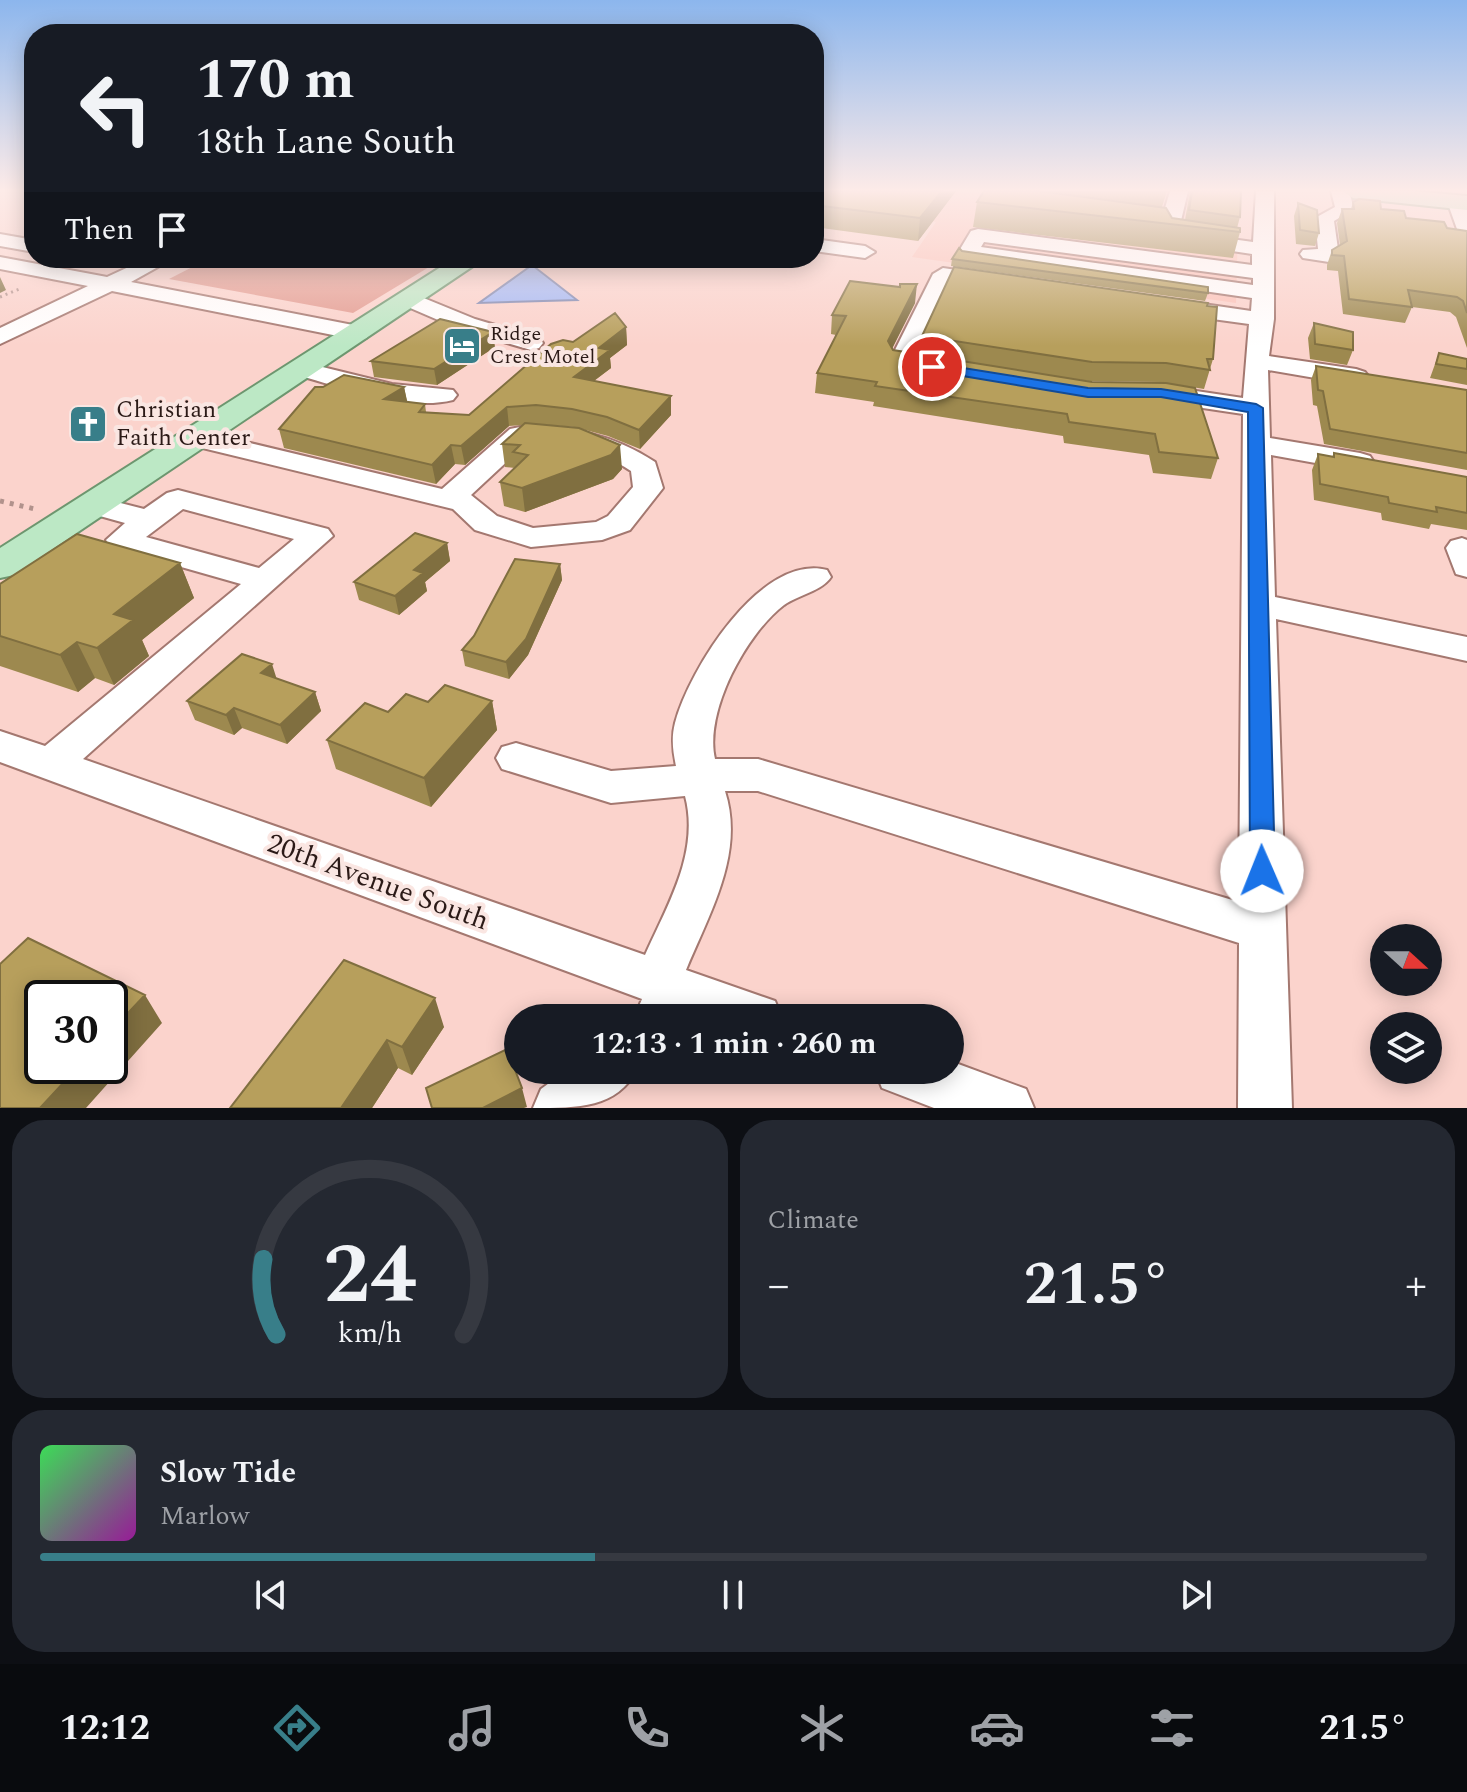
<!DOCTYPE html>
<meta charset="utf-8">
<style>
:root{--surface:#171b24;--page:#242831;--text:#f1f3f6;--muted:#9ea1a6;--line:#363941;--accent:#387e89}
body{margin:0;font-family:Spectral,serif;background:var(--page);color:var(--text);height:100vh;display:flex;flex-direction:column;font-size:30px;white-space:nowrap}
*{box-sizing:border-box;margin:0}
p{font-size:26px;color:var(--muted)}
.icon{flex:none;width:44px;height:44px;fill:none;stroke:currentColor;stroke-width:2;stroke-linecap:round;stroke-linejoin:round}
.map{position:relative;height:1108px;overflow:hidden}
.details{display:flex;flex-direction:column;gap:12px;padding:12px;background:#0d0f14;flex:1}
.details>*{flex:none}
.guide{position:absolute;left:24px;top:24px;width:800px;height:244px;border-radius:32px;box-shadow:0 4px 20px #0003;background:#171b24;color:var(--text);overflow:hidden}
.needle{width:52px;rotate:111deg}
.tools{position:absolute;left:1370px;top:924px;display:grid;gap:16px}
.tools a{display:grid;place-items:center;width:72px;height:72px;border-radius:50%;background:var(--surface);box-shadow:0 4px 20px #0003;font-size:40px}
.speed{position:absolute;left:24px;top:980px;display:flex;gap:16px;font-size:40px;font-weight:700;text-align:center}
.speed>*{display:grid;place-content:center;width:104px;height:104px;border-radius:50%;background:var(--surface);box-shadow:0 4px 20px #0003;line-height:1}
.speed .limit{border:4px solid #111;border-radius:12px;background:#fff;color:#111}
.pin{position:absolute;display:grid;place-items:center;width:68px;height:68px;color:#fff;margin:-34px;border:4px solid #fff;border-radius:50%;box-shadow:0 2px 8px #0007}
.me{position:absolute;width:88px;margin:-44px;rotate:359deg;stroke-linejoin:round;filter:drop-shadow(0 0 6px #0008)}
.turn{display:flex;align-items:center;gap:28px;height:168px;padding:0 40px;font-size:36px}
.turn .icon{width:104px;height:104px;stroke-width:2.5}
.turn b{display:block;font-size:56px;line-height:68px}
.then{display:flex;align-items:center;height:76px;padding:0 40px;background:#0003;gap:16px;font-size:30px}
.big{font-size:60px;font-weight:700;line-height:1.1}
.details .card{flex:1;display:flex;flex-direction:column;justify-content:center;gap:12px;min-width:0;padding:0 28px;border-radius:32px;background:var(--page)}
.details .dial{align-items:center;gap:0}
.dial svg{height:208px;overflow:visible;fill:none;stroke:var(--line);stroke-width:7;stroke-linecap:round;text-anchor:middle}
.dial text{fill:var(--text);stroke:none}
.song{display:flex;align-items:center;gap:24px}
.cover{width:96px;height:96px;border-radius:12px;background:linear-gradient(135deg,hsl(130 70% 55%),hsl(300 70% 35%))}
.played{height:8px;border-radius:4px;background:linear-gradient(90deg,var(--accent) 40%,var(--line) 40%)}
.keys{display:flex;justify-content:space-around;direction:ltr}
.heat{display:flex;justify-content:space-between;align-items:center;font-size:44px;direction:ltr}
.details .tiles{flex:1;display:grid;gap:12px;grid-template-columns:1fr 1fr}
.card:last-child{grid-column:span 2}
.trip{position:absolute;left:504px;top:1004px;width:460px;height:80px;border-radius:40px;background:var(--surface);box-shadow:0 4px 20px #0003;font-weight:700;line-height:80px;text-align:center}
.dock{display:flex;height:128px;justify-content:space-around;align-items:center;background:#090b0e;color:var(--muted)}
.dock .icon{width:56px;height:56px}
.dock .current{color:var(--accent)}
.dock b{font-size:36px;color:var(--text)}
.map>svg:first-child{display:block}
</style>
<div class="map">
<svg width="1467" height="1108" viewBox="0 0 1467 1108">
<rect width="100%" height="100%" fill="#fbd3cc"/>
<path fill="#fbc2b8" d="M814,191H1239L1236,303L912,257L936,222L814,206Z"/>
<path fill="#e39c91" d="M210,258H444L353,313L169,279Z"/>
<path fill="#a3b8f5" stroke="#7f89b2" stroke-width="2" d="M532,265L577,300L479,303Z"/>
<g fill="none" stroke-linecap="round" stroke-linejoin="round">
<g stroke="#a47870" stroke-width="4">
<path id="minor" d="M1170,191H1188L1180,225L1181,232L1253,242L1256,191H1274V319L1269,356L1356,369L1365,372L1369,377L1365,382L1356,385L1268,370L1270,438L1360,453L1370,456L1374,462L1370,468L1360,471L1271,455L1275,597L1467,637V661L1276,619L1292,1108H1238L1239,943L758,791H725C745,853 710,912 686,970L775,1001L782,1018H634L642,999L0,762V731L45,746L241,584L111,547L106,540L125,523L82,511L78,505L82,499L93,496L144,509L167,493L178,490L328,529L333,536L83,759L645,955C667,906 700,852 685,796L611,803L502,769L496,758L502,747L516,743L611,771L676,766C673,752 671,738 675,723C689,670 761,553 827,570L831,577C822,591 798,595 784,605C746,634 704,712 715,759H758L1239,902L1243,414L1156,401L1147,398L1143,393L1147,388L1156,385L1243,398L1249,324L1176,314L1165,307L1176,300L1251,311L1252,298L969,257L959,251L971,231L978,229L1252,265V254L1166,241L1160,225ZM984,242L1253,278V285L981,247ZM183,509L294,539L259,568L146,537Z
M1331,191H1349L1354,209L1334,221L1339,256L1329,262L1303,258L1300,254L1303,250L1318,249L1315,218L1335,207Z
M1456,196L1462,197L1467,206V235L1457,229L1447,201Z
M0,234L34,240V252L0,246Z
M814,239L865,246L875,252L865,258L814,251Z
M0,257L107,277L148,258H174L131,282L358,326L366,328L370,333L366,338L358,340L112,291L0,344V328L88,286L0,269Z
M94,258H126L127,260L117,266L97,262Z
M943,268L991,275L1002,281L991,287L950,281L916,357L941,362L944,367L941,372L932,374L892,367L889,362L933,274Z
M409,292L475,319L539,338L543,343L539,348L531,350L459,329L401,304L398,299L401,294Z
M302,362L392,384L453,390L457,395L453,400C406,412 339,386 293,374L290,369L293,364Z
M520,427C570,426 613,434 655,462L663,488L630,530L602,540L531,547L475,530L453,509L186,444L182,438L186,432L196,430L442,489L510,429ZM527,443C567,443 598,449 631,471L633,487L608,516L596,522L533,528L497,516L471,495Z
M1462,538L1467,540V577L1456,574L1446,548L1451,541Z
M950,1061L1026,1089L1034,1108H934L882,1088L875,1070H950Z
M567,1070H637C616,1108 579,1108 533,1108L541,1089Z"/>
</g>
<g stroke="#6d966f" stroke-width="4">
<path id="major" d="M1342,191H1413L1467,196V210L1353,198Z
M455,258H485L14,575L0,578V548Z"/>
</g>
<path stroke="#b1928c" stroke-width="3" stroke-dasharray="2 4" stroke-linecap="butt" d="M0,297L22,288"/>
<path stroke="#b1928c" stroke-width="5" stroke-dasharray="4 6" stroke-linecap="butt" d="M0,501L35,509"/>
<use href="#minor" fill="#fff" fill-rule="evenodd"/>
<use href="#major" fill="#bce8c5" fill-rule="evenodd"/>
</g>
<path fill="#9d894f" d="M826,191H956L918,241L814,227V199H818Z
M984,191H1167L1162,207L1172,218L1185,220L1190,191H1241L1240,217L1237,228L1240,232L1233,258L973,227L977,202Z
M1353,202L1381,209L1406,218L1447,228L1467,231V348L1456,317L1450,312L1412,307L1405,323L1343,314L1338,271L1327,270V265L1332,250L1340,245L1337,223L1342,209H1351Z
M1298,203L1319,233L1315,246L1296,244L1294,216Z
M725,258H777L770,265Z
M952,259L1208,293L1205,301L951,266Z
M915,303L892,348L893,350L920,354L922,336L1213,359L1204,389L1161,382L1088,381L952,360L1218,458L1211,479L1153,473L1149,455L1064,443L1063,436L873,406L874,402L815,393L817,373L836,335L831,334L832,315Z
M1314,323L1353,350L1347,365L1310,359L1308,338Z
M626,327L627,345L610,358L611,368L594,381L671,396V415L640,449L608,436L574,427L537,424L622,469L613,479L525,512L504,506L500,482L515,468L505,467L502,444L523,425L509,426L465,465L455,464L436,484L284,448L279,429L404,387L407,402L425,404L426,412L469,415L573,342Z
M495,347L437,385L374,377L371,361Z
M1439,353L1467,359V385L1430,378Z
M1316,366L1467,390V470L1324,444L1317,406L1313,405L1311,380Z
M1334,453L1467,477V530L1431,524L1429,529L1382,520L1381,513L1314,500L1312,470L1318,454L1332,457Z
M447,543L450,561L425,582L427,591L399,615L359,600L354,582Z
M180,563L194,598L142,640L149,656L114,685L95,678L78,692L0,666V584Z
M560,564L562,580L528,655L509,679L465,666L462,650L474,636Z
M277,679L315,692L321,711L287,744L242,728L234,735L195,720L187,701Z
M492,701L497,730L431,807L336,769L327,740L388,712L428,702Z
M344,960L444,1027L412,1075L398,1068L372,1108H230Z"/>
<path fill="#806f40" d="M942,191H956L918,241L920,218Z
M770,258H777L770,265Z
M0,277L6,290L0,293Z
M917,284L915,303L886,361L888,341Z
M626,327L627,345L610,358L611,368L575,395L574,377L599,348Z
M493,332L495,347L437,385L434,369Z
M404,387L408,405L384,399Z
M671,396V415L640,449L639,430Z
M507,407L509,426L465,465L461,446Z
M451,445L455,464L436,484L432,465Z
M620,445L622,469L613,479L525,512L522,488Z
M447,543L450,561L425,582L427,591L399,615L395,596L414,570Z
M180,563L194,598L142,640L149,656L114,685L97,648L114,614Z
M560,564L562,580L528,655L509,679L506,662Z
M77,642L95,678L78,692L60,655Z
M272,664L278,683L261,673Z
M315,692L321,711L287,744L280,725Z
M492,701L497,730L431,807L424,778Z
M234,708L242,728L234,735L226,715Z
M145,995L162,1023L86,1108H40L79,1066H110V1032Z
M435,998L444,1027L412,1075L402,1047Z
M387,1040L398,1068L372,1108H341Z
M522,1088L527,1107L524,1108H483Z"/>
<path fill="#b79f5c" stroke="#806f40" stroke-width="2" d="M826,191H942L920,218L814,205V203Z
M984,191H1039L1166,208L1172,218L1240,228V232L977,202Z
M1192,191H1241L1240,217L1189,210Z
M1359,199L1380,201L1381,209L1404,211L1406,218L1444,222L1447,228L1467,231V313L1463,301L1457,297L1408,290L1412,307L1349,299L1344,256L1332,255V250L1347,241L1342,209H1354L1353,202Z
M1298,203L1317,210L1319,233L1300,230Z
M959,248L962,251L1208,287V293L952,259Z
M954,267L1208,303L1207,306L1217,307L1213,359H1207L1210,370L1166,363L1092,362L922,336Z
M850,281L900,287V284H917L888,341L893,350L1092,382L1166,383L1195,388L1218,458L1159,452L1155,434L1069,422L1067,414L875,386L877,382L817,373L846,316L832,315Z
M615,313L626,327L599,348L610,350L574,377L671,396L639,430L607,417L572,409L536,405L507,407L461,446L451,445L432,465L279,429L315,387H323L344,375L404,387L384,399L425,404L419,412L469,415L551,344L563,340L573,342Z
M440,319L493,332L434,369L371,361Z
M1314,323L1353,332V350L1315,344Z
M1439,353L1467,359V369L1436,364Z
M1316,366L1467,390V453L1330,429L1323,391L1318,390Z
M525,423L579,428L620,445L611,455L522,488L500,482L528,455L513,452L520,445L502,444Z
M1334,453L1467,477V513L1436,507L1437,512L1389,503L1388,497L1320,484L1318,454L1334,457Z
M415,533L447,543L414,570L423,573L395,596L354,582Z
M77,534L180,563L114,614L133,620L97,648L77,642L60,655L0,636V584Z
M515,559L560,564L526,639L506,662L462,650L474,636Z
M242,654L272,664L261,673L315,692L280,725L234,708L226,715L187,701Z
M445,685L492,701L424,778L327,740L365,703L388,712L406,694L428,702Z
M28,938L145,995L110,1032V998H42V1066H79L40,1108H0V964Z
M344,960L435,998L402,1047L387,1040L341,1108H230Z
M507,1049L522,1088L483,1108H432L426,1088Z"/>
<linearGradient id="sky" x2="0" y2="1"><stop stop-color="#8cb6ed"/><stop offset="0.55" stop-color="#fdebe8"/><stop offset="1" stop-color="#fdebe8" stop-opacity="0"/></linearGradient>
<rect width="1467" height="346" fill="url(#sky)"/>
<path fill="#1a73e8" stroke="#114b97" stroke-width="2" d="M932,363L1088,388L1161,389L1256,404L1263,408L1275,871L1271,878L1262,881L1253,878L1250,871L1248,412L1161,397H1088L927,370L925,367Z"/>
<defs>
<g id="hotel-square" transform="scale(2)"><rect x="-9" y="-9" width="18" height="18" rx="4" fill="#387e89" stroke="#fae6e2"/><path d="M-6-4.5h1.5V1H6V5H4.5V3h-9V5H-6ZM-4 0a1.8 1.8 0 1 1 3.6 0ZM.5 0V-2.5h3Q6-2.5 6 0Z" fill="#fff"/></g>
<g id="church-square" transform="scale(2)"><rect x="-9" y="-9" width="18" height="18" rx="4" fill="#387e89" stroke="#fae6e2"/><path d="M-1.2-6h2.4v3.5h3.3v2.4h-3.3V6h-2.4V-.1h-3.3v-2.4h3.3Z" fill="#fff"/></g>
</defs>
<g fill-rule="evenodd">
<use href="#hotel-square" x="462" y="346"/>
<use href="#church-square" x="88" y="424"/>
</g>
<g text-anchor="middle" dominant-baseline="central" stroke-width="8" stroke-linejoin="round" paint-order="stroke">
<g font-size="20" fill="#2b1a17" stroke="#fae6e2" text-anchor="start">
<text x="490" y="334">Ridge<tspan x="490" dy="23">Crest Motel</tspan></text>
</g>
<g font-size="24" fill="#2b1a17" stroke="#fae6e2" text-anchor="start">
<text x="116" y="410">Christian<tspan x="116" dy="28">Faith Center</tspan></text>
</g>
<g font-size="28" fill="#2b1a17" stroke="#fae6e2">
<text transform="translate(378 882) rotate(20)">20th Avenue South</text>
</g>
</g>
</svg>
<div class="tools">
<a><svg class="needle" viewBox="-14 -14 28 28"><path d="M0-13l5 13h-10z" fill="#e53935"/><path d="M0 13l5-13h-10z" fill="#9ea1a6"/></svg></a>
<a><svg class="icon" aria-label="layers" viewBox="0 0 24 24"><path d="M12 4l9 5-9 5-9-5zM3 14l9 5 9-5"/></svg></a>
</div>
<div class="speed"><div class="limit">30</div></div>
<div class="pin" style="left:932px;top:367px;background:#d93025"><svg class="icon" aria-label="arrive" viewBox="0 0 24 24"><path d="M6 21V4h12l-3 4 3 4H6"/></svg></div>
<svg class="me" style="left:1262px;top:871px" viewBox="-20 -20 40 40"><circle r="19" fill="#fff"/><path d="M0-13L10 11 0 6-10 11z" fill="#1a73e8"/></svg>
<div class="trip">12:13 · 1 min · 260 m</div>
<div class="guide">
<div class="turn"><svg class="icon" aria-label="left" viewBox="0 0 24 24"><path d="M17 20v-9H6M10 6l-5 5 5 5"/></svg><div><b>170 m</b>18th Lane South</div></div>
<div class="then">Then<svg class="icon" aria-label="arrive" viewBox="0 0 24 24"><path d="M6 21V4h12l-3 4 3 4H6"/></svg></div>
</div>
</div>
<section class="details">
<div class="tiles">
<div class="card dial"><svg viewBox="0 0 100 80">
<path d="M14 69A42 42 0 1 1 86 69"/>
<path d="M14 69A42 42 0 0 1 9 40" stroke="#387e89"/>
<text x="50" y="56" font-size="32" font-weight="700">24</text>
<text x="50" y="72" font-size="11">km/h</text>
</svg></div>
<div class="card"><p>Climate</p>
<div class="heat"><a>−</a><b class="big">21.5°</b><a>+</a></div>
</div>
<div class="card">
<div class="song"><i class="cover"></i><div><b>Slow Tide</b><p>Marlow</p></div></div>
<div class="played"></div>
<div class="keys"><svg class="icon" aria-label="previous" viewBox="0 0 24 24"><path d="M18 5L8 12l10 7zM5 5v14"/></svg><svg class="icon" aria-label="pause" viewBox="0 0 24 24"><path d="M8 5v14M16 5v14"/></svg><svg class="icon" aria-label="next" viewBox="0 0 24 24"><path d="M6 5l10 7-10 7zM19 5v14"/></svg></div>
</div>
</div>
</section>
<nav class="dock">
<b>12:12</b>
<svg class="icon current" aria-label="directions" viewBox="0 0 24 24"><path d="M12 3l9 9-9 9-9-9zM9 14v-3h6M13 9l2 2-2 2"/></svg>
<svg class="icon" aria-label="music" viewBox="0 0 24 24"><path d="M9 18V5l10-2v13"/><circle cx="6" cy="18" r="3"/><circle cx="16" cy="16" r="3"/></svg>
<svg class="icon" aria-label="phone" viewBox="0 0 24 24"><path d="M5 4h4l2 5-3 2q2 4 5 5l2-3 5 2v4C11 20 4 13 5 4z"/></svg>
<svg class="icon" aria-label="climate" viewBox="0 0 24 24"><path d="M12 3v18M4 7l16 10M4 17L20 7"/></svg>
<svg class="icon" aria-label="car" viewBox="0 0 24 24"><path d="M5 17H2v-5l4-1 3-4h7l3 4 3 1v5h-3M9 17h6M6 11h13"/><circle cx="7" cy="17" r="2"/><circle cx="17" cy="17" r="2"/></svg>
<svg class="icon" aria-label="filters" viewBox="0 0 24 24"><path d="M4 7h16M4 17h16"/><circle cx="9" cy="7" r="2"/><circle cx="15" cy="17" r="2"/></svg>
<b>21.5°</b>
</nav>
